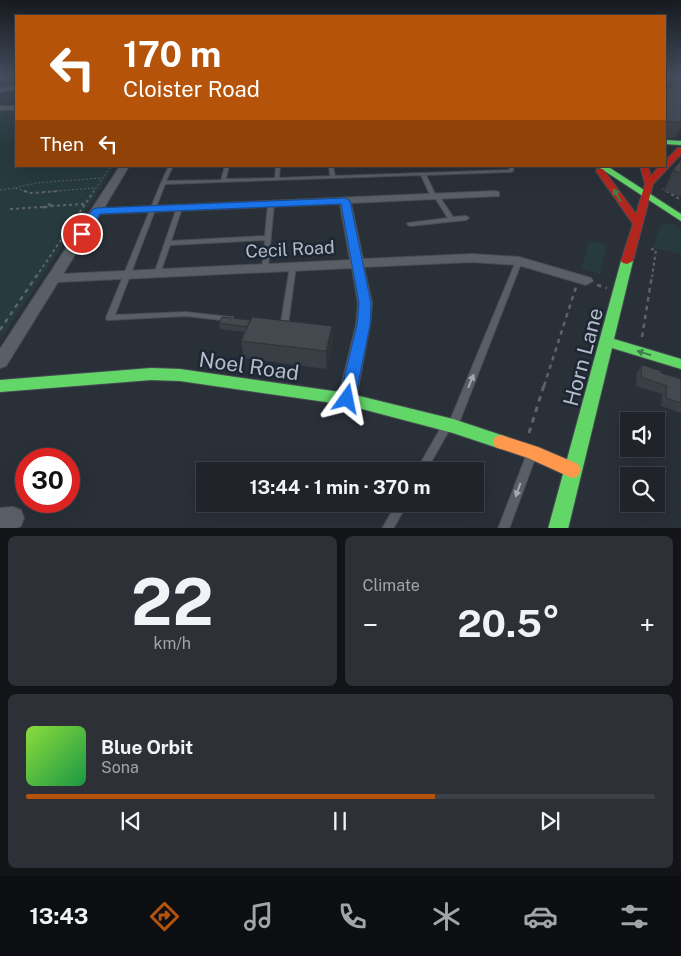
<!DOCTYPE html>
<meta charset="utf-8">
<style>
:root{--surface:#20242a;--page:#2d3036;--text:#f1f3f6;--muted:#a2a4a8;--line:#3d4147;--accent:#b45309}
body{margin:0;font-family:"Public Sans",sans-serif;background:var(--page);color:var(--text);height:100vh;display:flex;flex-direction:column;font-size:19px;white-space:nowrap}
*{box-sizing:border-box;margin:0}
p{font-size:16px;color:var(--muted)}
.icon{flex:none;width:28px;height:28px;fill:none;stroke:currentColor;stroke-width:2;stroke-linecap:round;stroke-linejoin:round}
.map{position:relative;height:528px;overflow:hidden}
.sheet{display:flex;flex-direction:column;gap:8px;padding:8px;background:#121417;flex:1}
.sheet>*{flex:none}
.banner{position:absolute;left:15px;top:15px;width:651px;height:152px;border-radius:0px;box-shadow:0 5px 20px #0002,0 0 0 1px var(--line);background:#b45309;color:#fff;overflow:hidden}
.tools{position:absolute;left:620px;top:412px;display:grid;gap:10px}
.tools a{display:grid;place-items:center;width:45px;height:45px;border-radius:0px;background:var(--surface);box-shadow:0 5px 20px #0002,0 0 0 1px var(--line);font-size:25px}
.speed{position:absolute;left:15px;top:448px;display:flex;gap:10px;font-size:25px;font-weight:700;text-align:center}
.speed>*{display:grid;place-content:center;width:65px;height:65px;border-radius:50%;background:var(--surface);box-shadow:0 5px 20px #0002,0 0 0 1px var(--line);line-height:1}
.speed .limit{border:8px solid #d22;background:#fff;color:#111}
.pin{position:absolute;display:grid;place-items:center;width:42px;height:42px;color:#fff;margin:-21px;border:2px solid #fff;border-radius:50%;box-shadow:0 1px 5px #0007}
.me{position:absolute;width:55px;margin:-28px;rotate:12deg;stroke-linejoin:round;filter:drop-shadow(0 0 4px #0008)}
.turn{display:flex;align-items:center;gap:18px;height:105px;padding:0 25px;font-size:22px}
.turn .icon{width:65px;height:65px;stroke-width:2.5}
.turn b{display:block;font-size:35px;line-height:42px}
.then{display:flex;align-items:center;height:48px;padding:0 25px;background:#0003;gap:10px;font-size:19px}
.big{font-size:38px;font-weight:700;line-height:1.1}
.sheet .widget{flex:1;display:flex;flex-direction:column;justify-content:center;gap:8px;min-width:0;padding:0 18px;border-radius:8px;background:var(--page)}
.sheet .dial{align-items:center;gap:0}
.dial b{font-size:65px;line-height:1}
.song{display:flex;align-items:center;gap:15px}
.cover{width:60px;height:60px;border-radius:8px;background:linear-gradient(135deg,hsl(90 70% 55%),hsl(140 70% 35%))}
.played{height:5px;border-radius:2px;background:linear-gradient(90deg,var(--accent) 65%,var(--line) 65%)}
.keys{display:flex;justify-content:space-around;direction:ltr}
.heat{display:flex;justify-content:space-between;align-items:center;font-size:28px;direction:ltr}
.sheet .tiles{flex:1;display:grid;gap:8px;grid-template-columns:1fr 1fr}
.widget:last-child{grid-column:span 2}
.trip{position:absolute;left:196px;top:462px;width:288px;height:50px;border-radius:0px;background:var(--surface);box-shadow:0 5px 20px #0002,0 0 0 1px var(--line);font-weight:700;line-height:50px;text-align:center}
.tab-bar{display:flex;height:80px;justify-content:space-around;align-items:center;background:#0d0e11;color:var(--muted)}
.tab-bar .icon{width:35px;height:35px}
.tab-bar .selected{color:var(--accent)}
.tab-bar b{font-size:22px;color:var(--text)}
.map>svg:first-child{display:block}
</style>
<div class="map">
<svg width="681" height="529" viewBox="0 0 681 529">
<rect width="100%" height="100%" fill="#2a3038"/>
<path fill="#273a3e" d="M0,111H16V166H115L0,340Z
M672,223L681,229V254L653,248L660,226Z
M589,241L607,245L600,274L581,269Z"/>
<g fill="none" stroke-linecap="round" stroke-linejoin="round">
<g stroke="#484c53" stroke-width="2">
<path id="lane" d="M169,166H173L166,181L221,180L225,166H229L226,179L275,178L276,166H280L279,178L330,176L329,166H333L335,176L509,170L510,166H514L513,171L511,172L426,175L436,196H439L453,217L466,216L469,218L466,220L410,226L407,224L408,223L448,218L435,198H432L431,197L421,175L165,184L115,315L186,312L230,317H233L234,319L233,321H230L186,316L110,320H107L106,318L161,183Z
M271,202L274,204L268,268L267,269L265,270L262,268L265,240L170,245L160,274L157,276L154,274L177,207H181L182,208L171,241L265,236L268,204Z
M519,259L522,261L459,423L457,426L454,427L451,426L449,423L516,261Z
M293,264L296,266L288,325L287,327C283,328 280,327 278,324L281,322L290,266Z
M446,423L449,424L451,427L426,471H416L443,424Z
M531,452L534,453L536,456L509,529H498L526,456L528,453Z
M396,504H407L393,529H382Z"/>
</g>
<g stroke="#484c53" stroke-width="2">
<path id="street" d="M16,85V89L0,92V88Z
M0,106H16V110H0Z
M120,166H129L104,208L495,191L499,192V196L351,203L363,259L472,254L519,257L591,278L593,281L586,285L518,265L472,262L364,267L372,303L370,325L356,399L353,404L347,406L341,404L338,399L356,325L358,303L352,268L58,282L6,366L0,368V349ZM340,204L350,260L63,274L100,214Z
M13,507L21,510L24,518L21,526L14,529H0V508Z"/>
</g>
<g stroke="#484c53" stroke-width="2">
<path id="fast" d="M665,140L681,141V145L665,144Z
M597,166H607L681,214V221Z
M627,258L633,261L614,339L681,359V369L612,348L568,529H548L621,261Z
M151,368L180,369L347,393L453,419L507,437L509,442L507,447L501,449L453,433L347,405L180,381L151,380L0,392V380Z"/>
</g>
<g stroke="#484c53" stroke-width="2">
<path id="slow" d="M501,435L538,447L578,464L581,470L578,476L572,478L528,458L495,447L493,442L495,437Z"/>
</g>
<g stroke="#484c53" stroke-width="2">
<path id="jam" d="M678,148H681V154L653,184L633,261L627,264L623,263L621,261L633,224L596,171L597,169H603L636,214L645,184L640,166H648L651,176L659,166H665V161Z"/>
</g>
<path stroke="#5d636a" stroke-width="1" stroke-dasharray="2 2" stroke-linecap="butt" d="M15,188L36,183L102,178
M662,188L668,192
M0,190L15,188L28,192
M44,192L94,188
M93,192L111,166"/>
<path stroke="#5d636a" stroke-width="2" stroke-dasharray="3 3" stroke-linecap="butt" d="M24,191L31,193L60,191
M666,191L681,200
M50,204L51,206L42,208Z
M51,206L84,204
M10,209L42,207
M651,249L656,250L652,277
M36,277L94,191"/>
<path stroke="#5d636a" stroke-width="2.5" stroke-dasharray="4.5 4.5" stroke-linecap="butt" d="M597,285L607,288
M0,330L37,275
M642,337L652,275
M544,386L576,287"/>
<path stroke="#5d636a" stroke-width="3" stroke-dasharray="5.5 5.5" stroke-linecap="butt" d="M529,433L544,385"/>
<use href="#lane" fill="#5a5e66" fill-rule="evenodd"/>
<use href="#street" fill="#5a5e66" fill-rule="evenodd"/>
<use href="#fast" fill="#63d668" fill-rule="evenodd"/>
<use href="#slow" fill="#ff974d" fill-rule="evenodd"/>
<use href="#jam" fill="#b3261e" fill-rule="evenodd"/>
<path stroke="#595d64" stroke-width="2" stroke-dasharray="2.5 2.5" stroke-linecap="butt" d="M665,79L681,81"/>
</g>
<path fill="#3a3f45" d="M681,80V130L675,138H665V93Z
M681,160V197L664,191L673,170Z
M250,320L332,326L333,343L326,369L244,358L241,341L244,332L220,329L219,323Z
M642,365L661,373L681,379V413L661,406L662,394L636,386L637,373Z"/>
<path fill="#303338" d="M681,123V130L675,138Z
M332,326L333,343L326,369V351Z"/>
<path fill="#444950" stroke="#303338" d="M680,79L681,80V122H670L665,121V93Z
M681,160V173L673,170Z
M222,317L250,320L247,327L219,323Z
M252,317L332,326L326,351L241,341Z
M642,365L661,371V373L681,379V403L666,398L667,386L641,377Z"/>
<defs><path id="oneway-solid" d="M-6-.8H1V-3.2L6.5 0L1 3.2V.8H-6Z" transform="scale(1.25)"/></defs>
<g fill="#407e4e">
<use href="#oneway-solid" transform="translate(617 195) rotate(-121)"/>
<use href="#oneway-solid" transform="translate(644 353) rotate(-163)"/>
</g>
<g fill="#a2a9b5">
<use href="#oneway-solid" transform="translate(471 381) rotate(-68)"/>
<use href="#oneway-solid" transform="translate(518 490) rotate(110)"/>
</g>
<linearGradient id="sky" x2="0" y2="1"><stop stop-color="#171a1f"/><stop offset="0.51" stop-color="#444e5e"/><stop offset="1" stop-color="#444e5e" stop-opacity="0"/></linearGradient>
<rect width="681" height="150" fill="url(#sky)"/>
<path fill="#1a73e8" stroke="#114b97" d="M345,198L350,201L371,303L370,325L355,399L352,404L347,406L341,404L339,399L357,325L359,303L341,204L100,214L86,236L82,237L77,234L93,209L97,208Z"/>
<g text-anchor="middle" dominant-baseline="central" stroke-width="5" stroke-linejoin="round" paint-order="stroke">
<g font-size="18" fill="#b4bcc9" stroke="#1d2633">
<text transform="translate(290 249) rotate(-3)">Cecil Road</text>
</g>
<g font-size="21" fill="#b4bcc9" stroke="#1d2633">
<text transform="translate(583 357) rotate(-75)">Horn Lane</text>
<text transform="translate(249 366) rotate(8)">Noel Road</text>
</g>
</g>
</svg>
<div class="tools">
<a><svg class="icon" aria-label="sound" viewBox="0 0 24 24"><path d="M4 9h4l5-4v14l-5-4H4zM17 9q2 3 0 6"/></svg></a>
<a><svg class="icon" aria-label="search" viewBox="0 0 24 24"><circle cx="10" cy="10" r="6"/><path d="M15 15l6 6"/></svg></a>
</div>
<div class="speed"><div class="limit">30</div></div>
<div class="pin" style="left:82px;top:234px;background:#d93025"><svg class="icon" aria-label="arrive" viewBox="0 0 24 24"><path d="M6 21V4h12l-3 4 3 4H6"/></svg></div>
<svg class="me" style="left:347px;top:399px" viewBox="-20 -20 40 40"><path d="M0-17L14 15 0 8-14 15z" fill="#1a73e8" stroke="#fff" stroke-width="4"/></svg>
<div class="trip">13:44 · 1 min · 370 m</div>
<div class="banner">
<div class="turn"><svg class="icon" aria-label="left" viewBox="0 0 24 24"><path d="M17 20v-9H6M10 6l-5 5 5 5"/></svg><div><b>170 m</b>Cloister Road</div></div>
<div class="then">Then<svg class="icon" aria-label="left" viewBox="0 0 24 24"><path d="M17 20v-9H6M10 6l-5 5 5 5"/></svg></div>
</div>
</div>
<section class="sheet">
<div class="tiles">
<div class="widget dial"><b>22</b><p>km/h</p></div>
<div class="widget"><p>Climate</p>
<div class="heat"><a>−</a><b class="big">20.5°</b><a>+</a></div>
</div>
<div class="widget">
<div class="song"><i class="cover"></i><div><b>Blue Orbit</b><p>Sona</p></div></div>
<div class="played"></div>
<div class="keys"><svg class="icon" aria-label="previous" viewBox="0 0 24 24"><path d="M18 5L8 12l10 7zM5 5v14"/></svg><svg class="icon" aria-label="pause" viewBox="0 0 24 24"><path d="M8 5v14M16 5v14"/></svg><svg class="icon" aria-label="next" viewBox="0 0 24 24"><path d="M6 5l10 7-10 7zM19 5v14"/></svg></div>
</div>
</div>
</section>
<nav class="tab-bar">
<b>13:43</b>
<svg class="icon selected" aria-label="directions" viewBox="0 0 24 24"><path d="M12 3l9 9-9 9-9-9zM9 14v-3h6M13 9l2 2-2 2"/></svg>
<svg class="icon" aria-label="music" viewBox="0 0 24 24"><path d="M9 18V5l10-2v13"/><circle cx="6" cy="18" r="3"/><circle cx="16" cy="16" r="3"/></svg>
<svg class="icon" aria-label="phone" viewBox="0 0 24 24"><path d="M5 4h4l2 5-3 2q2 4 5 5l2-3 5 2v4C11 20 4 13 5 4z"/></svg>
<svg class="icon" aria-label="climate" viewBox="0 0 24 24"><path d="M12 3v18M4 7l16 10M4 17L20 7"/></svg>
<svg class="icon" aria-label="car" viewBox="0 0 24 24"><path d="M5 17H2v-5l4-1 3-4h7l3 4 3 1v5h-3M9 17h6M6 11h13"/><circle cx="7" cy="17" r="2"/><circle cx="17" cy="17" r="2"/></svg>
<svg class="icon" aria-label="filters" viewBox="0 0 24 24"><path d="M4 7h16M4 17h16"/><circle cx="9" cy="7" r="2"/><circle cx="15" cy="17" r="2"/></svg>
</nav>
